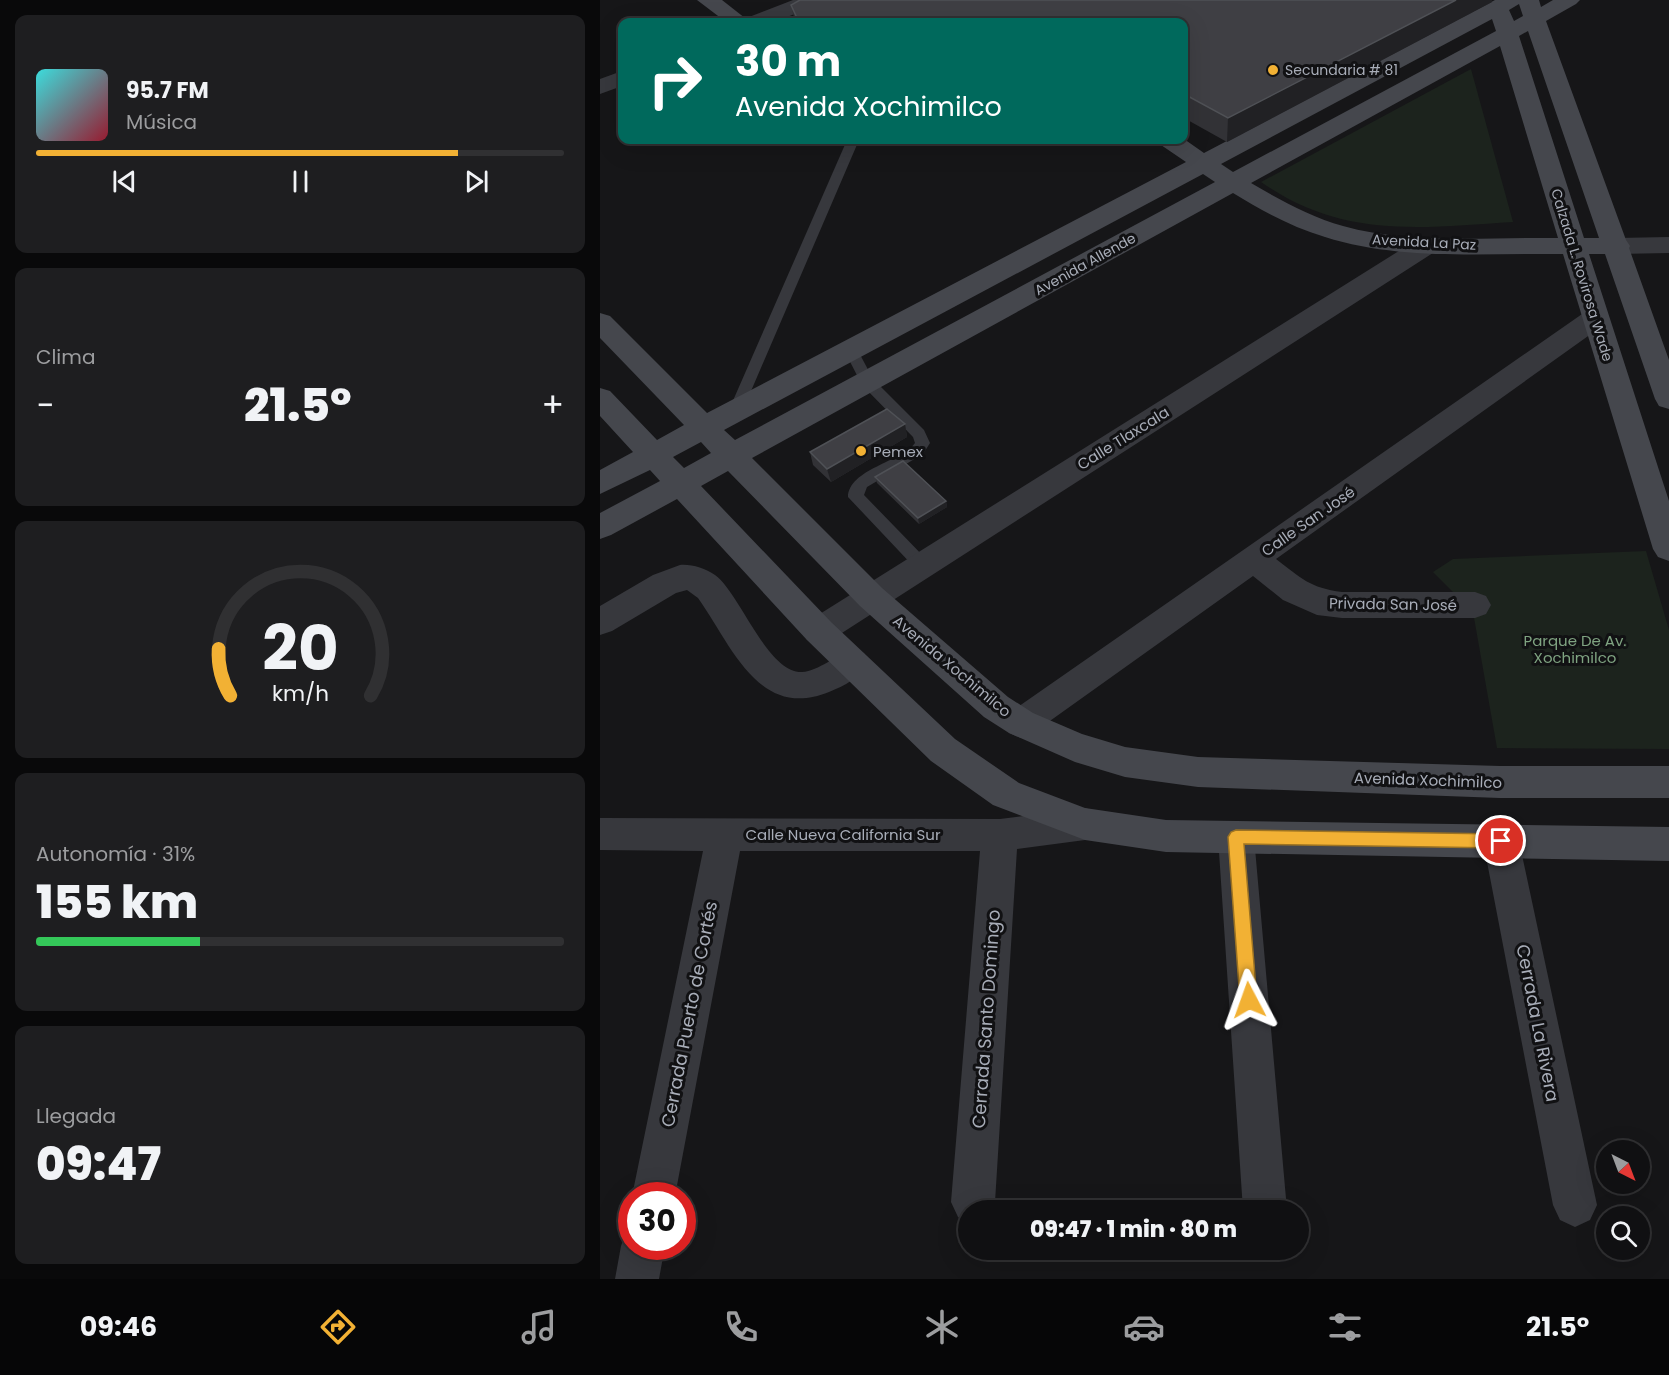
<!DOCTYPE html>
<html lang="es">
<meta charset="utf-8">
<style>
:root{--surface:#101012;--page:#1e1e20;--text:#f1f3f6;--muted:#9c9d9f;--line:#303032;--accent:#f2b134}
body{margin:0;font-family:Poppins,sans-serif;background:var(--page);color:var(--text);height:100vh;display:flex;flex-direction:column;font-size:22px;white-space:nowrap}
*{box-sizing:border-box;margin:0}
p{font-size:20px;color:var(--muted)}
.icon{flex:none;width:33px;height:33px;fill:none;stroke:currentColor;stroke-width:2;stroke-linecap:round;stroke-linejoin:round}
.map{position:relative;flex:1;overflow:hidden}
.details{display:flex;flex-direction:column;gap:15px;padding:15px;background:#09090a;width:600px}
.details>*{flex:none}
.guide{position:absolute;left:18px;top:18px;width:570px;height:126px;border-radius:12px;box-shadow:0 6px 24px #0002,0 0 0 2px var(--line);background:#00695c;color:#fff;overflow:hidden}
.needle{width:39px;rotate:138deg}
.tools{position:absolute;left:996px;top:1140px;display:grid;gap:12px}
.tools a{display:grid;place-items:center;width:54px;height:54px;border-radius:50%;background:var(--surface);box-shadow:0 6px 24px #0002,0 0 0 2px var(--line);font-size:30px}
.speed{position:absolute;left:18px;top:1182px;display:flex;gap:12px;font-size:30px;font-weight:700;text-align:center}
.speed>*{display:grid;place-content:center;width:78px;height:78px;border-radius:50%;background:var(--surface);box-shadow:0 6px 24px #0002,0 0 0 2px var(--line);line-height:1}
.speed .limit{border:9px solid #d22;background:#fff;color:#111}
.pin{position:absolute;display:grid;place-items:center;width:51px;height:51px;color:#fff;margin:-26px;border:3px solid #fff;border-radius:50%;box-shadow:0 2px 6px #0007}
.me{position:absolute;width:66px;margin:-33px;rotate:356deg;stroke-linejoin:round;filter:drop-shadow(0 0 4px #0008)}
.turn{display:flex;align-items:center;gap:21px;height:126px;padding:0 18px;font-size:27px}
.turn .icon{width:78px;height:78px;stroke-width:2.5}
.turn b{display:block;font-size:42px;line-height:51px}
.big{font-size:45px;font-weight:800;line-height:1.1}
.details .widget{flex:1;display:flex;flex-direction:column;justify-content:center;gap:9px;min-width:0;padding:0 21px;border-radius:12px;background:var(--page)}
.details .dial{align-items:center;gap:0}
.dial svg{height:156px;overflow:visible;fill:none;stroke:var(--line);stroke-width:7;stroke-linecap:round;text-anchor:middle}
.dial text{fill:var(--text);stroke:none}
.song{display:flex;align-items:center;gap:18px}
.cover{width:72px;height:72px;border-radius:9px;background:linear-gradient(135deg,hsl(180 70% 55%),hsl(350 70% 35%))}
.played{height:6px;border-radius:3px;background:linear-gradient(90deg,var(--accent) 80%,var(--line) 80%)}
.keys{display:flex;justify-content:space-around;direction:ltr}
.heat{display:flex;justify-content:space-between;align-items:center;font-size:33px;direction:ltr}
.charge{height:9px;border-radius:4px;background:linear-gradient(90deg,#34c759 31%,var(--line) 0)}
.trip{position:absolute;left:358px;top:1200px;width:351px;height:60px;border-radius:30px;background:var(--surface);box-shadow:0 6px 24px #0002,0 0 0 2px var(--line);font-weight:800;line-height:60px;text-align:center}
.tab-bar{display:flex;height:96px;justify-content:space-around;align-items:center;background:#060607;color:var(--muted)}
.tab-bar .icon{width:42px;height:42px}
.tab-bar .active{color:var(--accent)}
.tab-bar b{font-size:27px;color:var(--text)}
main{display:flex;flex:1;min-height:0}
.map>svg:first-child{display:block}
</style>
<main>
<section class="details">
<div class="widget">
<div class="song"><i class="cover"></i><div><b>95.7 FM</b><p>Música</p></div></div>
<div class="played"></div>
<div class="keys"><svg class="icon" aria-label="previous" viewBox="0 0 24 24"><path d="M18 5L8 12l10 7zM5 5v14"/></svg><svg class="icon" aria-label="pause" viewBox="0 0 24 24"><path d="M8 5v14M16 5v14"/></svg><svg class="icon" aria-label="next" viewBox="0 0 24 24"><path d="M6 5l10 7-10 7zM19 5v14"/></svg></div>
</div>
<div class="widget"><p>Clima</p>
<div class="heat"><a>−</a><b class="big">21.5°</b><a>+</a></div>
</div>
<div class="widget dial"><svg viewBox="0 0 100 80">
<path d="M14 69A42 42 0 1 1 86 69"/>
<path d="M14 69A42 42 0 0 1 8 45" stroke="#f2b134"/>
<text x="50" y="56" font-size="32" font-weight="700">20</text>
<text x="50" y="72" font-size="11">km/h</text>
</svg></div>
<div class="widget"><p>Autonomía · 31%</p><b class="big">155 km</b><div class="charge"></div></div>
<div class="widget"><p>Llegada</p><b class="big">09:47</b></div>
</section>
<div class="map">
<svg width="1069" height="1279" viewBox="0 0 1069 1279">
<rect width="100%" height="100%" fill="#161618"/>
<path fill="#1c231d" d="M871,69L913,222C819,228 742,239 661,182Z
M1046,551L1069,630V749L897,748L873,612L833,572L853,559Z"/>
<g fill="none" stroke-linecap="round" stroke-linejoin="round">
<path fill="#37383d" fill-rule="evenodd" d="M247,140H259L142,412L140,416H130L128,412Z
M251,345L256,347L273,379L324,430L330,443L323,454L267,487L264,495L328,561L330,565L328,569H316L248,497C249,469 301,462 315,443L313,437L262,385L244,350Z"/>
<path fill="#37383d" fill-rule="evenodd" d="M193,0H223L219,4L175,22H146L149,17Z
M22,71V86L0,94V79Z
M827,237L836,239L840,245L836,251L231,640L219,644L207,640L203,631L207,622L818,239Z
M1069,237V253L1017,254L1008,252L1004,246L1008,240L1017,238Z
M995,309L1005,312L1009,318L1005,324L676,559C701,578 710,588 742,592H875L886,596L891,605L886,614L875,618H742L717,615L683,600L653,576L433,733L421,738L409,733L404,723L409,713L985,312Z
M80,565C91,564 105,568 115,575C140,593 167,673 202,672C219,671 236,655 252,649L264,653L269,663C261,677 244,686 229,692C158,721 131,644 98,598L87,590L76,593L12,631L0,635V606L53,575Z
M485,808L498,812L503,824L498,836L485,840L417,849L395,1202L391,1210H369V1222L358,1217L351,1202L380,851H140L75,1196H32L103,851L0,850V818L400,819Z
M636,821L649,825L654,837L687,1210H643L618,837L623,825Z
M901,824L914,829L919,841L997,1205L990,1220L975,1227L960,1220L953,1205L883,841L888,829Z
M32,1229V1246H65L59,1279H15L21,1246L27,1230Z"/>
<path fill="#45474d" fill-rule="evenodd" d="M97,0H122L150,22H126Z
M895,0H939L941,7L953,0H980L976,4L946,21L1026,240L1030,246L1029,248L1069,360V409L1059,406L1055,399L1005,254H989L1069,501V561L1058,557L1053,549L963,254C885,253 800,261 725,237C692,227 662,211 633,193L152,458L282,588L408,697L433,713L482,734L525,747L598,757L900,766H1069V798H900L598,787L525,777L475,762L409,733L384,717L260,606L128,471L101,486L231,622L355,739L419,783L485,808L566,820L1069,827V861L566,852L485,840L393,805L331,761L207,640L77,499L11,535L0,539V513L60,481L50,470L0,494V470L33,452L0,416V388L10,391L57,440L84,425L0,338V313L10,316L107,413L586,162L561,145L557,140L584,139L604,153ZM919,4L923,16L914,21L909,10ZM892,19L896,31L633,172L621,164ZM928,31L999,238H984L919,36ZM900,46L958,238C888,237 811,245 743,226C711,217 680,200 651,183ZM603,174L615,182L135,440L124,430ZM101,442L111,453L84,468L73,457Z"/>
</g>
<path fill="#323236" d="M200,0H892V2L627,142L584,118V22H195L191,5Z
M305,424L307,437L231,482L213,465L210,452Z
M275,477L346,501L347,507L319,524L277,483Z"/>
<path fill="#212124" d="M856,0H892V2L627,142L628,118Z
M305,424L307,437L231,482L227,469Z
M346,501L347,507L319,524L318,518Z"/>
<path fill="#3f3f44" stroke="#4f5156" stroke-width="1.5" d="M200,0H856L628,118L584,94V22H261L197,18L191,5Z
M287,409L305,424L227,469L210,452Z
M303,461L346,501L318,518L275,477Z"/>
<path fill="#f2b134" stroke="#9d7322" stroke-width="1.5" d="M636,830L901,834L907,836L909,841L907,846L901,848L644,844L657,1000L654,1006L649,1008L643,1006L640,1000L628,837L631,832Z"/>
<g fill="#f2b134" stroke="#111113" stroke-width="2">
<circle cx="673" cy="70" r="6"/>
<circle cx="261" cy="451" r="6"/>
</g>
<g text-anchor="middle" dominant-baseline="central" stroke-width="6" stroke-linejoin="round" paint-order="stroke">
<g font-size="14" fill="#a8adb8" stroke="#111113" text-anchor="start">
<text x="685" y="70">Secundaria # 81</text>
</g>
<g font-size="14" fill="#a8adb8" stroke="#111113">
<text transform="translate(824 242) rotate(3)">Avenida La Paz</text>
<text transform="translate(485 264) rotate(-29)">Avenida Allende</text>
<text transform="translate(982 275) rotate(73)">Calzada L. Rovirosa Wade</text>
</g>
<g font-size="15" fill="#a8adb8" stroke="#111113">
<text transform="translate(523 438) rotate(-32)">Calle Tlaxcala</text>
<text transform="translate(708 521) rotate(-35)">Calle San José</text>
<text transform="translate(793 604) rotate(1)">Privada San José</text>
<text transform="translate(352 666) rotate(40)">Avenida Xochimilco</text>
<text transform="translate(828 780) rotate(2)">Avenida Xochimilco</text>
<text x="243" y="834">Calle Nueva California Sur</text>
</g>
<g font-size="15" fill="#a8adb8" stroke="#111113" text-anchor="start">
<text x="273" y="451">Pemex</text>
</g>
<g font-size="15" fill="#7fa381" stroke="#111113">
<text x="975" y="640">Parque De Av.<tspan x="975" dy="17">Xochimilco</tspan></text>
</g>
<g font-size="18" fill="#a8adb8" stroke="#111113">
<text transform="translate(89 1014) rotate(-79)">Cerrada Puerto de Cortés</text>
<text transform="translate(386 1019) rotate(-86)">Cerrada Santo Domingo</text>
<text transform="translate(938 1023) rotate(79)">Cerrada La Rivera</text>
</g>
</g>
</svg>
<div class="tools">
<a><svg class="needle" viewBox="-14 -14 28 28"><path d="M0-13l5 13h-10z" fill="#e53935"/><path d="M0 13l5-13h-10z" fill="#9c9d9f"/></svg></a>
<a><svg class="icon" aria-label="search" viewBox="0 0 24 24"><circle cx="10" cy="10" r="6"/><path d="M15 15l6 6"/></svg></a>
</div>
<div class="speed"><div class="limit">30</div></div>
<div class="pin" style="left:901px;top:841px;background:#d93025"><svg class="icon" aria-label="arrive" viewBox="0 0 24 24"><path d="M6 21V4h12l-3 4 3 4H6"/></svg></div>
<svg class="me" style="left:649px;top:1000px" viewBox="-20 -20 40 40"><path d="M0-17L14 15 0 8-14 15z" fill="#f2b134" stroke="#fff" stroke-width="4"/></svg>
<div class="trip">09:47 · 1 min · 80 m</div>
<div class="guide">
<div class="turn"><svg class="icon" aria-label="right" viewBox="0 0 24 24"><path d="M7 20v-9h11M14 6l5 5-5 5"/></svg><div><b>30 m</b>Avenida Xochimilco</div></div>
</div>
</div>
</main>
<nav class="tab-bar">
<b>09:46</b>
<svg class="icon active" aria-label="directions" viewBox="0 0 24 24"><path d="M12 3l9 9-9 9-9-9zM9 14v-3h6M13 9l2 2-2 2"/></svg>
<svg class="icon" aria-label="music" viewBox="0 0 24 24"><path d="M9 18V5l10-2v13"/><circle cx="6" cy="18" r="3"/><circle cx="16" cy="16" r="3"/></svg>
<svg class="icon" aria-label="phone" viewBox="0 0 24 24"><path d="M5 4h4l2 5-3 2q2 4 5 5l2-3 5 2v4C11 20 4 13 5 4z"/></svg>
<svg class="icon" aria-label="climate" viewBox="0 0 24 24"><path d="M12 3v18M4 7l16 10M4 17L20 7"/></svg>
<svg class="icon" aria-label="car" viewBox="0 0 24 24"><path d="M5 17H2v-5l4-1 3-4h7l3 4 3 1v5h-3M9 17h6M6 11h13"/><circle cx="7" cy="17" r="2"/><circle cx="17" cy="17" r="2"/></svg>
<svg class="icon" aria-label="filters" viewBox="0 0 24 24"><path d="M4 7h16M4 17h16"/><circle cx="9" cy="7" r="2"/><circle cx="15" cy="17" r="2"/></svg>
<b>21.5°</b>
</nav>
